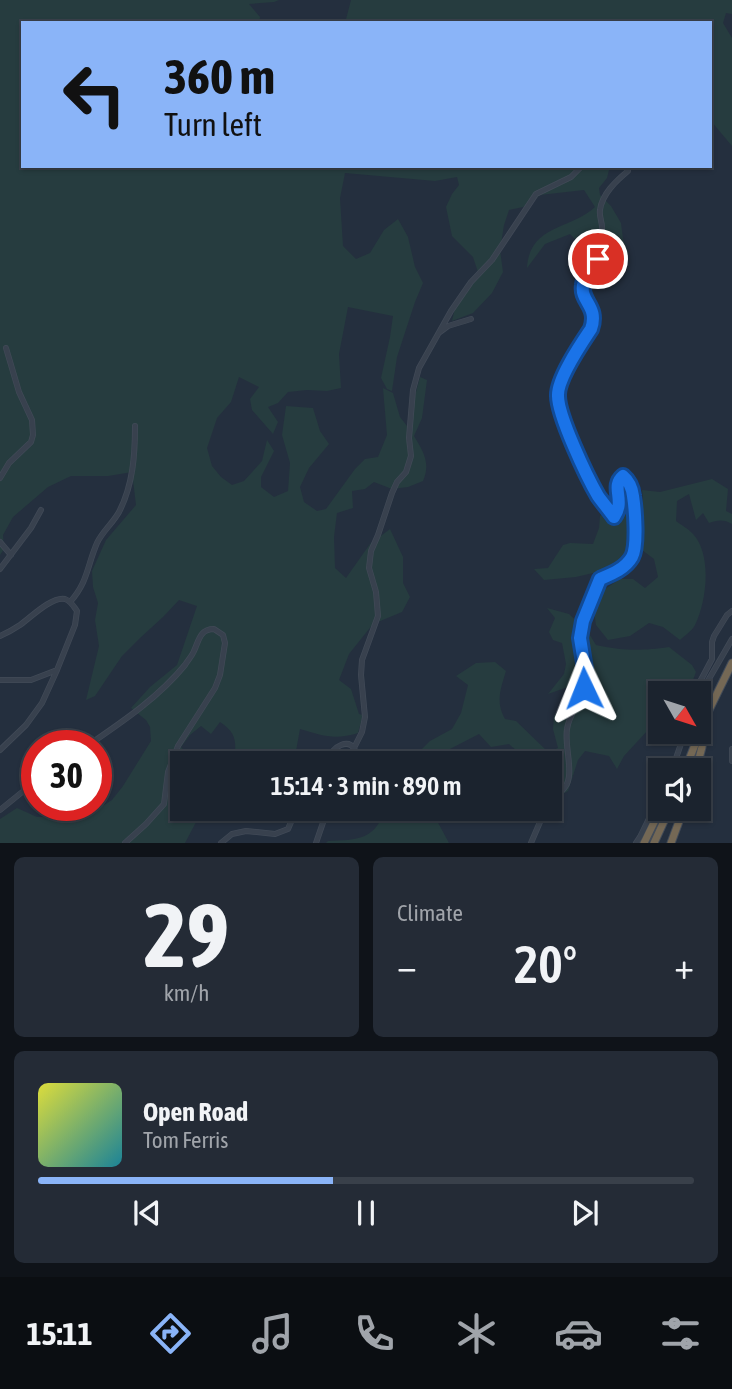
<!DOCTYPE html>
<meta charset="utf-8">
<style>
:root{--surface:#1b232e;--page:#242b36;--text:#f1f3f6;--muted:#a0a4aa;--line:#39404a;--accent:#8ab4f8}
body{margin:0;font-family:"Asap Condensed",sans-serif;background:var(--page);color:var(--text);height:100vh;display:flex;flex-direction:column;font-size:26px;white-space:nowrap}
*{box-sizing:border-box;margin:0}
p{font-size:23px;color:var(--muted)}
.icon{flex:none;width:38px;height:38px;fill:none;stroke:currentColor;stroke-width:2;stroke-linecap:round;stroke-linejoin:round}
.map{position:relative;height:843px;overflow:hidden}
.panel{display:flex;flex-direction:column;gap:14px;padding:14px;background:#0f1319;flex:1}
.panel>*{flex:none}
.banner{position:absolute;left:21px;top:21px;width:691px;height:147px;border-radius:0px;box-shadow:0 2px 5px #0004,0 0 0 2px var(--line);background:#8ab4f8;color:#111;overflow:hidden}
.needle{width:46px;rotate:129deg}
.buttons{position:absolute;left:648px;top:681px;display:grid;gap:14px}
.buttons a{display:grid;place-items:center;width:63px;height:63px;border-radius:0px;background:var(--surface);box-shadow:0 2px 5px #0004,0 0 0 2px var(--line);font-size:35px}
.speed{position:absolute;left:21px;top:730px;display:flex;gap:14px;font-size:35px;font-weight:700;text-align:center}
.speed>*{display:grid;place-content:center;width:91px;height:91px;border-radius:50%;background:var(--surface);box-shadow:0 2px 5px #0004,0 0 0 2px var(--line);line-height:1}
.speed .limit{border:10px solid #d22;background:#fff;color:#111}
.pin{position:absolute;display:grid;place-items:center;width:60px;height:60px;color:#fff;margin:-30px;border:4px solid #fff;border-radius:50%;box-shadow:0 2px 7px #0007}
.me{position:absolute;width:77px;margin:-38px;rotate:358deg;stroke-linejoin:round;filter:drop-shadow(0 0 5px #0008)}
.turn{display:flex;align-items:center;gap:24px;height:147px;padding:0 28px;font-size:32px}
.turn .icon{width:91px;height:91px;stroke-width:2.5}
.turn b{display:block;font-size:49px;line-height:60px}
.big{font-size:52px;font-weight:600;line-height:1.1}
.panel .tile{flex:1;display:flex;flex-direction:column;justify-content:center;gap:10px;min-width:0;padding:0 24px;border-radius:10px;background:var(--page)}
.panel .dial{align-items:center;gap:0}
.dial b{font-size:91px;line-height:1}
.song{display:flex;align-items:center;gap:21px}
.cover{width:84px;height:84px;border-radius:10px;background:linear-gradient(135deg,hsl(60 70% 55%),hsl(190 70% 35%))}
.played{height:7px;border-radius:4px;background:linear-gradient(90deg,var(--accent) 45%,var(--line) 45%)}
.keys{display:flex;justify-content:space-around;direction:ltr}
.heat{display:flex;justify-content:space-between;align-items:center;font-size:38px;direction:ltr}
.panel .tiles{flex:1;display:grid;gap:14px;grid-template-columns:1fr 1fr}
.tile:last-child{grid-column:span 2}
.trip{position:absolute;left:170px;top:751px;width:392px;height:70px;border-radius:0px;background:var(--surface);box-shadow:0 2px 5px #0004,0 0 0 2px var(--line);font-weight:600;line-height:70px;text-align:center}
.menu{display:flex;height:112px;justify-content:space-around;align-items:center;background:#0b0e12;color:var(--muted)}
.menu .icon{width:49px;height:49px}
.menu .current{color:var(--accent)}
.menu b{font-size:32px;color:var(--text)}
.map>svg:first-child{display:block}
</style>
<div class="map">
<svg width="732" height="843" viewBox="0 0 732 843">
<rect width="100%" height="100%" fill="#242f3e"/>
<path fill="#263c3f" d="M0,0H279L274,2L249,4L260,17L259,23H23V166H610L607,178L599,188L600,195L611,206L621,223L623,239L628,252L626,264L600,276V254L592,259L590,268L585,261V249L570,234L545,244L527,268C529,225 572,229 595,207L584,190L540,195L528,206L509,210L504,225L500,250L503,272L492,293L473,313L452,321L455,308L479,275L473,257L452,236L446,207L452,194L459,185L457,177L435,181L345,173L340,198L343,246L356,259L370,253L384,230L398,219L408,237L415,267L423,283L415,302L397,357L392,391L387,389L381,378L390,337L393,316L348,307L339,354L341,388L327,391L307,390L288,392L278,403L268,407L278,422L273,434L252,410L250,399L259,387L239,377L231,402L217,418L207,448L212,466L221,477L232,485L244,481L262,461L267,440L274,451L261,477V487L274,497L288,491L290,463L282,435L286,406L313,408L320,431L329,444L309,468L300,487L304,502L317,511L326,509L355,469L365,459L378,457L387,435L383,388L393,393L400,417L407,426L420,377L427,380L422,418L414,436C423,451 431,463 423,481L408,487L392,489L374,482L365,489L352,491L353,508L337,513L334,537L335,568L346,578L370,544L390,529L403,557V583L410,597L402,612L373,624L349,654L339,680L351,689L359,714L363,715L358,733C335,740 323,736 300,729L296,751L280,763H234C236,743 238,734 220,722L211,734L201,726L190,735L181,747L196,763H182V781L178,778L173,789L174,802L182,803V808L203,809L185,843H0V819L17,808L37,817H66L88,815L112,800L123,786L151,741L150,727L146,720L131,708L150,687L177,665L197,606L179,600L163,617L140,638L122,656L95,696L86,700L99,646L95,620L98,603L93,587L92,571L106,540L136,505L132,472L108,476H71L48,487L13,517L3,535L4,549L0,555Z
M351,0H732V14L726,13L723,23L732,38V146L711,121L710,23H345Z
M712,479L728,489L726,511L732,514V524C724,519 717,520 709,523L703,513L696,520L689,494L677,501L676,521C681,525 689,529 693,534C712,554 707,601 695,625C692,631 685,635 680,640L663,627L649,623L630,636L608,640L596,625L594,611L599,593L620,579H633L645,588L658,577L654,559L642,550L624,563L605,572L593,573L576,577L544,580L534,569L548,568L563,545L570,543L593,544L599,528L600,516L612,506L626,511L641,513L643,497L642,490L660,492Z
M547,608L569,614L588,632L596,645C626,651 640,651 669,647L692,665L696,672L688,693H660V717L624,756L617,769L609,756L585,751L578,760L568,791L561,795L550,794V763H532L533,759C524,753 517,752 509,744L491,747L479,734L448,750L431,763H408L430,741L452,729L461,713L468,685L456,676L476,663L495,662L506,671C501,688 495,702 505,719L516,721L545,749L551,751L558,748L553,729L554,716L569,700L568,687L548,694L564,674L566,664L562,643L553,640L549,632L555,618Z
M386,808L421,809L436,819L449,843H326L328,841C358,840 375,840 386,808Z"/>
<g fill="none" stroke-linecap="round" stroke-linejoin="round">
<g stroke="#414a57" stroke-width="6">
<path id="minor" d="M440,332L448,326L471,319
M0,478L9,463L31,442L33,435L32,420L19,392L6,348
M0,542L11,555
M0,569L31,528L41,510
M70,602C88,582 87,566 97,543C102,532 113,523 119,512C133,485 135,455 135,426
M0,636C7,633 14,629 20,625C30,618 52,596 65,599C71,601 74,607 77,611L75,625L57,670L42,703L26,725L0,750
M0,680H31L57,670
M694,693L712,659V642L714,636L727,615L732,611
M698,698L732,639
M87,746C122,722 158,698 185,665C188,660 192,656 194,651C199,640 200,629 214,629L223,635L225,643L220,675L215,688L178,746L168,772L164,804L146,824L125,843
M354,748L362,732L365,717L361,675L362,660L378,616L376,592L369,568L371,551L378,535L392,493L397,482L406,472L411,456L409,438L413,390L419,368L451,311L471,282L492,260L536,194L571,177L582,166
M732,749V761
M325,763C328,757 333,748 341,745C353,740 359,753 356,763
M672,770L685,732
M550,802C554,797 561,793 565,787C575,775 564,745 567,729C569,714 580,704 583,689C587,671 579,653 581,635C582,616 592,597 600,579C612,574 625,569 632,557C637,548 635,507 633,496C632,488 629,481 623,476C610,488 627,500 614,517C591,488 571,448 562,412C560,407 558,401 558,396C557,379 581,344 591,329C598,309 583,305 583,288C583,276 593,270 598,260C600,253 602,234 602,227C602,222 599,216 600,210C602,194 616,181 628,171V166
M0,810L37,780
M221,843L232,834L246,831L275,834L288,829L297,808
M316,843L328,808
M531,843L546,808
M636,843L640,837L660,796"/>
</g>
<g stroke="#434c59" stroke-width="9">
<path id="highway" d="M685,770L707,714L732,663
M696,770L702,747L705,725
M644,843L661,808
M654,843L670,808
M671,843L684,808"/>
</g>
<use href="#minor" stroke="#38414e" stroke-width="4.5"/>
<use href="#highway" stroke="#746855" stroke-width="7"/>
</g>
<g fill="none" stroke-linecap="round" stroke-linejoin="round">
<g stroke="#114b97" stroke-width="18">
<path id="route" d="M584,688L585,669L580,638L583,621L600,579C612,574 625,569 632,557C638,546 635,509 633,496C632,488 629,481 623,476C610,487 626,500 614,517C609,510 603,503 598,496C587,477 558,416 558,396C557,379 581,344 591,329C599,306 580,302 583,285C584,275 592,267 598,259"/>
</g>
<use href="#route" stroke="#1a73e8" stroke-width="12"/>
</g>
</svg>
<div class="buttons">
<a><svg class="needle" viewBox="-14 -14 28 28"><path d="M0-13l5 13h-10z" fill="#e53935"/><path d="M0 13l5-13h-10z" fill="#a0a4aa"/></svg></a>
<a><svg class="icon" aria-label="sound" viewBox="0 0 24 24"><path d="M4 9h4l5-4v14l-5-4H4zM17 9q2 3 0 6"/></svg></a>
</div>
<div class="speed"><div class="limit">30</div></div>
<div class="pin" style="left:598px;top:259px;background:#d93025"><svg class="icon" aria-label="arrive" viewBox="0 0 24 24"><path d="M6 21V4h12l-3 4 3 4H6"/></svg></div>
<svg class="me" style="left:584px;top:688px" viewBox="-20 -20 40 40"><path d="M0-17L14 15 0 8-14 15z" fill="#1a73e8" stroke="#fff" stroke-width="4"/></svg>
<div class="trip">15:14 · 3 min · 890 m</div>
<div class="banner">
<div class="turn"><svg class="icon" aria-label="left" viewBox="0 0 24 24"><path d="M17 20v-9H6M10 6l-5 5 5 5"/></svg><div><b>360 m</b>Turn left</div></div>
</div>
</div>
<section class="panel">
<div class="tiles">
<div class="tile dial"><b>29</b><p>km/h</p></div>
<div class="tile"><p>Climate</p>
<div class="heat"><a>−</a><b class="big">20°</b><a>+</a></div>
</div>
<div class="tile">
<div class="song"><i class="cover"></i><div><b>Open Road</b><p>Tom Ferris</p></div></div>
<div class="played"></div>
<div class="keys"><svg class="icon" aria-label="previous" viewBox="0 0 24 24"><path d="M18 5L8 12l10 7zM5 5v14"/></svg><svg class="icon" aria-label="pause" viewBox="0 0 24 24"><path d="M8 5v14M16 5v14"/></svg><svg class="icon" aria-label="next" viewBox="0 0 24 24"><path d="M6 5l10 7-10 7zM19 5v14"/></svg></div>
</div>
</div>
</section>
<nav class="menu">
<b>15:11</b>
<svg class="icon current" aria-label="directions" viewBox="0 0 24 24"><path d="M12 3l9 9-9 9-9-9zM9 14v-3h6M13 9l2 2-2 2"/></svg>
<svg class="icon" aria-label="music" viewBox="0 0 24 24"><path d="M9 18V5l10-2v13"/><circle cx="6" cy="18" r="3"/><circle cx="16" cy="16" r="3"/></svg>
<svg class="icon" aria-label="phone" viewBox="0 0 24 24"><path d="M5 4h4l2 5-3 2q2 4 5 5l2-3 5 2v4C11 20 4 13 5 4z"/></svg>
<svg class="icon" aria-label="climate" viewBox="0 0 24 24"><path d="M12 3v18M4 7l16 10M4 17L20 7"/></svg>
<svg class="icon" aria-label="car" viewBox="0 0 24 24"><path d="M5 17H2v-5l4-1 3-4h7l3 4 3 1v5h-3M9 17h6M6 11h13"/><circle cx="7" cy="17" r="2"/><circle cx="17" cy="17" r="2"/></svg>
<svg class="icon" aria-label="filters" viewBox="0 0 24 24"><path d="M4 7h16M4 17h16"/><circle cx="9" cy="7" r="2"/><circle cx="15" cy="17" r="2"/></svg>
</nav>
